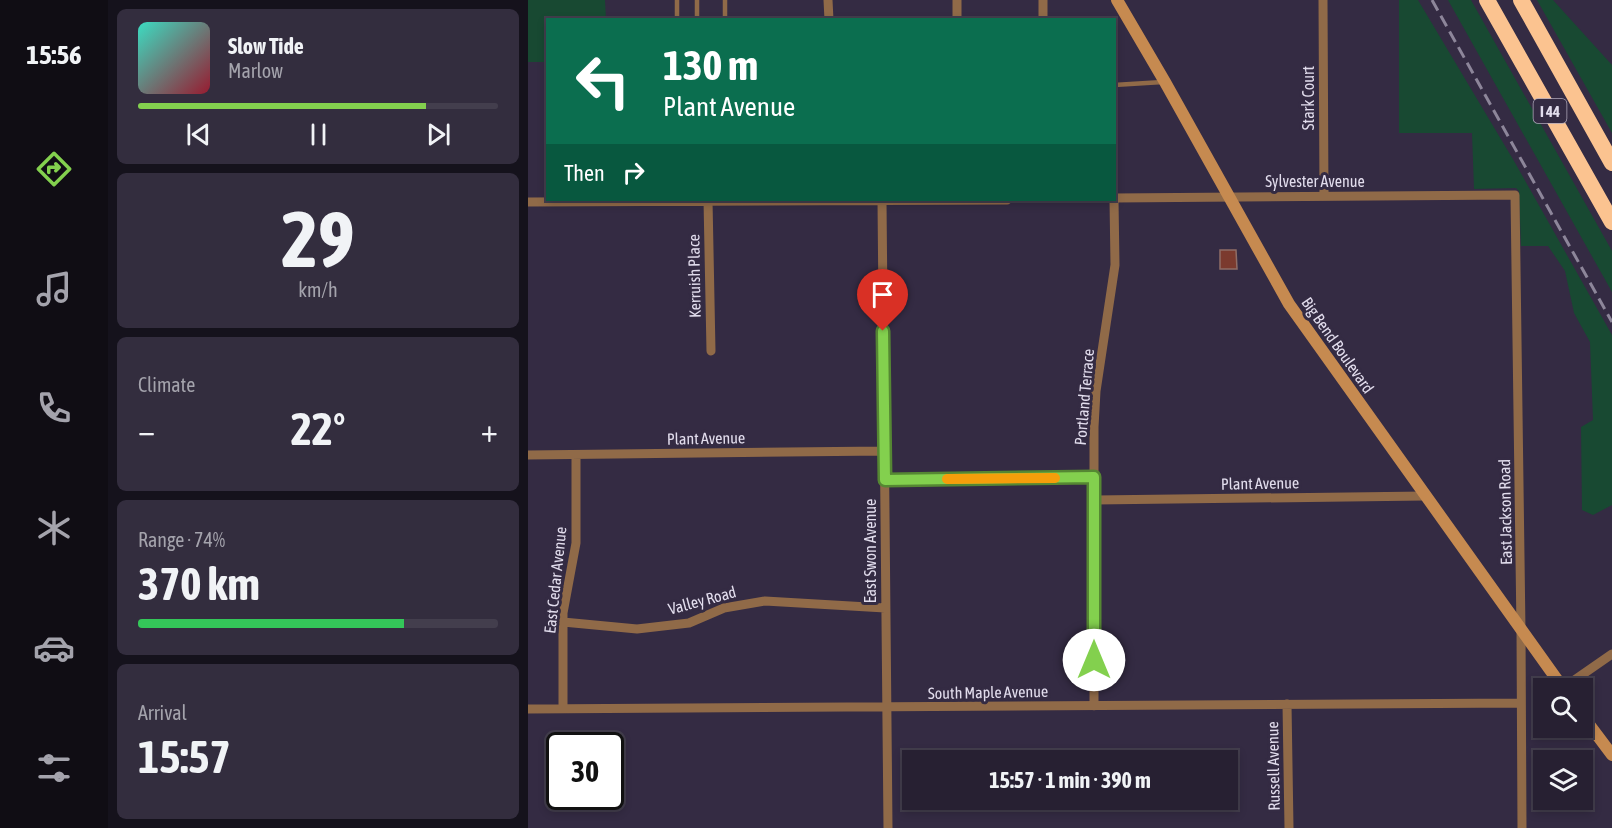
<!DOCTYPE html>
<meta charset="utf-8">
<style>
:root{--surface:#272032;--page:#332d3e;--text:#f1f3f6;--muted:#a4a3ac;--line:#433e4d;--accent:#83d04e}
body{margin:0;font-family:"Asap Condensed",sans-serif;background:var(--page);color:var(--text);height:100vh;display:flex;flex-direction:column;font-size:22px;white-space:nowrap}
*{box-sizing:border-box;margin:0}
p{font-size:20px;color:var(--muted)}
.icon{flex:none;width:33px;height:33px;fill:none;stroke:currentColor;stroke-width:2;stroke-linecap:round;stroke-linejoin:round}
.map{position:relative;flex:1;overflow:hidden}
.details{display:flex;flex-direction:column;gap:9px;padding:9px;background:#15121c;width:420px}
.details>*{flex:none}
.banner{position:absolute;left:18px;top:18px;width:570px;height:183px;border-radius:0px;box-shadow:0 3px 9px #0003,0 0 0 2px var(--line);background:#0b6e4f;color:#fff;overflow:hidden}
.fabs{position:absolute;left:1005px;top:678px;display:grid;gap:12px}
.fabs a{display:grid;place-items:center;width:60px;height:60px;border-radius:0px;background:var(--surface);box-shadow:0 3px 9px #0003,0 0 0 2px var(--line);font-size:30px}
.speed{position:absolute;left:18px;top:732px;display:flex;gap:12px;font-size:30px;font-weight:700;text-align:center}
.speed>*{display:grid;place-content:center;width:78px;height:78px;border-radius:50%;background:var(--surface);box-shadow:0 3px 9px #0003,0 0 0 2px var(--line);line-height:1}
.speed .limit{border:3px solid #111;border-radius:9px;background:#fff;color:#111}
.pin{position:absolute;display:grid;place-items:center;width:51px;height:51px;color:#fff;margin:-62px -26px;border-radius:50% 50% 50% 0;rotate:-45deg;box-shadow:0 0 6px #0007}
.pin .icon{rotate:45deg}
.me{position:absolute;width:66px;margin:-33px;rotate:0deg;stroke-linejoin:round;filter:drop-shadow(0 0 4px #0008)}
.turn{display:flex;align-items:center;gap:21px;height:126px;padding:0 18px;font-size:27px}
.turn .icon{width:78px;height:78px;stroke-width:2.5}
.turn b{display:block;font-size:42px;line-height:51px}
.then{display:flex;align-items:center;height:57px;padding:0 18px;background:#0003;gap:12px;font-size:22px}
.big{font-size:45px;font-weight:700;line-height:1.1}
.details .card{flex:1;display:flex;flex-direction:column;justify-content:center;gap:9px;min-width:0;padding:0 21px;border-radius:9px;background:var(--page)}
.details .dial{align-items:center;gap:0}
.dial b{font-size:78px;line-height:1}
.song{display:flex;align-items:center;gap:18px}
.cover{width:72px;height:72px;border-radius:9px;background:linear-gradient(135deg,hsl(170 70% 55%),hsl(350 70% 35%))}
.played{height:6px;border-radius:3px;background:linear-gradient(90deg,var(--accent) 80%,var(--line) 80%)}
.keys{display:flex;justify-content:space-around;direction:ltr}
.heat{display:flex;justify-content:space-between;align-items:center;font-size:33px;direction:ltr}
.charge{height:9px;border-radius:4px;background:linear-gradient(90deg,#34c759 74%,var(--line) 0)}
.trip{position:absolute;left:374px;top:750px;width:336px;height:60px;border-radius:0px;background:var(--surface);box-shadow:0 3px 9px #0003,0 0 0 2px var(--line);font-weight:700;line-height:60px;text-align:center}
main{display:flex;flex:1;min-height:0}
.dock{display:flex;flex-direction:column;width:108px;justify-content:space-around;align-items:center;background:#100d14;color:var(--muted)}
.dock .icon{width:42px;height:42px}
.dock .active{color:var(--accent)}
.dock b{font-size:27px;color:var(--text)}
.map>svg:first-child{display:block}
</style>
<main>
<nav class="dock">
<b>15:56</b>
<svg class="icon active" aria-label="directions" viewBox="0 0 24 24"><path d="M12 3l9 9-9 9-9-9zM9 14v-3h6M13 9l2 2-2 2"/></svg>
<svg class="icon" aria-label="music" viewBox="0 0 24 24"><path d="M9 18V5l10-2v13"/><circle cx="6" cy="18" r="3"/><circle cx="16" cy="16" r="3"/></svg>
<svg class="icon" aria-label="phone" viewBox="0 0 24 24"><path d="M5 4h4l2 5-3 2q2 4 5 5l2-3 5 2v4C11 20 4 13 5 4z"/></svg>
<svg class="icon" aria-label="climate" viewBox="0 0 24 24"><path d="M12 3v18M4 7l16 10M4 17L20 7"/></svg>
<svg class="icon" aria-label="car" viewBox="0 0 24 24"><path d="M5 17H2v-5l4-1 3-4h7l3 4 3 1v5h-3M9 17h6M6 11h13"/><circle cx="7" cy="17" r="2"/><circle cx="17" cy="17" r="2"/></svg>
<svg class="icon" aria-label="filters" viewBox="0 0 24 24"><path d="M4 7h16M4 17h16"/><circle cx="9" cy="7" r="2"/><circle cx="15" cy="17" r="2"/></svg>
</nav>
<section class="details">
<div class="card">
<div class="song"><i class="cover"></i><div><b>Slow Tide</b><p>Marlow</p></div></div>
<div class="played"></div>
<div class="keys"><svg class="icon" aria-label="previous" viewBox="0 0 24 24"><path d="M18 5L8 12l10 7zM5 5v14"/></svg><svg class="icon" aria-label="pause" viewBox="0 0 24 24"><path d="M8 5v14M16 5v14"/></svg><svg class="icon" aria-label="next" viewBox="0 0 24 24"><path d="M6 5l10 7-10 7zM19 5v14"/></svg></div>
</div>
<div class="card dial"><b>29</b><p>km/h</p></div>
<div class="card"><p>Climate</p>
<div class="heat"><a>−</a><b class="big">22°</b><a>+</a></div>
</div>
<div class="card"><p>Range · 74%</p><b class="big">370 km</b><div class="charge"></div></div>
<div class="card"><p>Arrival</p><b class="big">15:57</b></div>
</section>
<div class="map">
<svg width="1084" height="828" viewBox="0 0 1084 828">
<rect width="100%" height="100%" fill="#342b43"/>
<path fill="#184932" d="M0,0H77L78,19L20,20L19,62H0Z
M871,0H890L986,161L1084,335V505L1065,515L1054,510L1053,427L1065,420L1062,342L1046,313L1037,271L1020,246H993L991,191L988,188L946,189L944,133H871Z
M920,0H943L1084,251V292Z
M1009,0H1025L1084,65V133Z"/>
<path fill="#7b3a2e" stroke="#8e6d67" stroke-width="1.5" d="M692,250H708L709,269H692Z"/>
<g fill="none" stroke-linecap="round" stroke-linejoin="round">
<path stroke="#906a48" stroke-width="4.5" d="M149,0V20
M169,0V20
M197,20V0
M586,85L635,82"/>
<path stroke="#906a48" stroke-width="9" d="M300,0L301,20
M515,0V20
M795,0L796,196
M429,20V0
M586,198L987,195L993,630L994,828
M180,200L183,351
M354,201L360,828
M0,202L479,200
M0,455L356,451
M357,480L566,477
M567,500L897,496
M35,622L109,629L161,623L196,608L237,601L357,608
M1035,688L1084,654
M759,704L761,828
M566,706V427L568,391L587,265L586,200
M0,709L993,703
M35,709V613L48,543V455"/>
<path stroke="#c68a50" stroke-width="12" d="M589,0L637,82L761,304L1035,688
M1054,715L1084,755"/>
<path stroke="#fbc390" stroke-width="16" d="M959,0L1084,222
M993,0L1084,163"/>
<path stroke="#8d869a" stroke-width="3" stroke-dasharray="12 6" stroke-linecap="butt" d="M904,0L1084,322"/>
</g>
<g fill="none" stroke-linecap="round" stroke-linejoin="round">
<g stroke="#558733" stroke-width="15">
<path id="route" d="M355,331L357,480L566,477V660"/>
</g>
<use href="#route" stroke="#83d04e" stroke-width="10"/>
<path stroke="#f59e0b" stroke-width="10" d="M419,479L527,478"/>
</g>
<g text-anchor="middle" dominant-baseline="central" stroke-width="6" stroke-linejoin="round" paint-order="stroke">
<rect fill="#342b43" stroke="#aea8ba" stroke-width="1.5" x="1005.5" y="99" width="33" height="24" rx="4.5"/>
<g font-size="15" font-weight="bold" fill="#e2dded">
<text x="1022" y="111">I 44</text>
</g>
<g font-size="16" fill="#e2dded" stroke="#342b43">
<text transform="translate(780 98) rotate(-90)">Stark Court</text>
<text x="787" y="181">Sylvester Avenue</text>
<text transform="translate(166 276) rotate(-91)">Kerruish Place</text>
<text transform="translate(810 345) rotate(55)">Big Bend Boulevard</text>
<text transform="translate(556 397) rotate(-85)">Portland Terrace</text>
<text transform="translate(178 438) rotate(-1)">Plant Avenue</text>
<text transform="translate(732 483) rotate(-1)">Plant Avenue</text>
<text transform="translate(977 512) rotate(-91)">East Jackson Road</text>
<text transform="translate(342 551) rotate(-90)">East Swon Avenue</text>
<text transform="translate(27 580) rotate(-84)">East Cedar Avenue</text>
<text transform="translate(174 600) rotate(-15)">Valley Road</text>
<text transform="translate(460 692) rotate(-1)">South Maple Avenue</text>
<text transform="translate(745 766) rotate(-91)">Russell Avenue</text>
</g>
</g>
</svg>
<div class="fabs">
<a><svg class="icon" aria-label="search" viewBox="0 0 24 24"><circle cx="10" cy="10" r="6"/><path d="M15 15l6 6"/></svg></a>
<a><svg class="icon" aria-label="layers" viewBox="0 0 24 24"><path d="M12 4l9 5-9 5-9-5zM3 14l9 5 9-5"/></svg></a>
</div>
<div class="speed"><div class="limit">30</div></div>
<div class="pin" style="left:355px;top:331px;background:#d93025"><svg class="icon" aria-label="arrive" viewBox="0 0 24 24"><path d="M6 21V4h12l-3 4 3 4H6"/></svg></div>
<svg class="me" style="left:566px;top:660px" viewBox="-20 -20 40 40"><circle r="19" fill="#fff"/><path d="M0-13L10 11 0 6-10 11z" fill="#83d04e"/></svg>
<div class="trip">15:57 · 1 min · 390 m</div>
<div class="banner">
<div class="turn"><svg class="icon" aria-label="left" viewBox="0 0 24 24"><path d="M17 20v-9H6M10 6l-5 5 5 5"/></svg><div><b>130 m</b>Plant Avenue</div></div>
<div class="then">Then<svg class="icon" aria-label="right" viewBox="0 0 24 24"><path d="M7 20v-9h11M14 6l5 5-5 5"/></svg></div>
</div>
</div>
</main>
